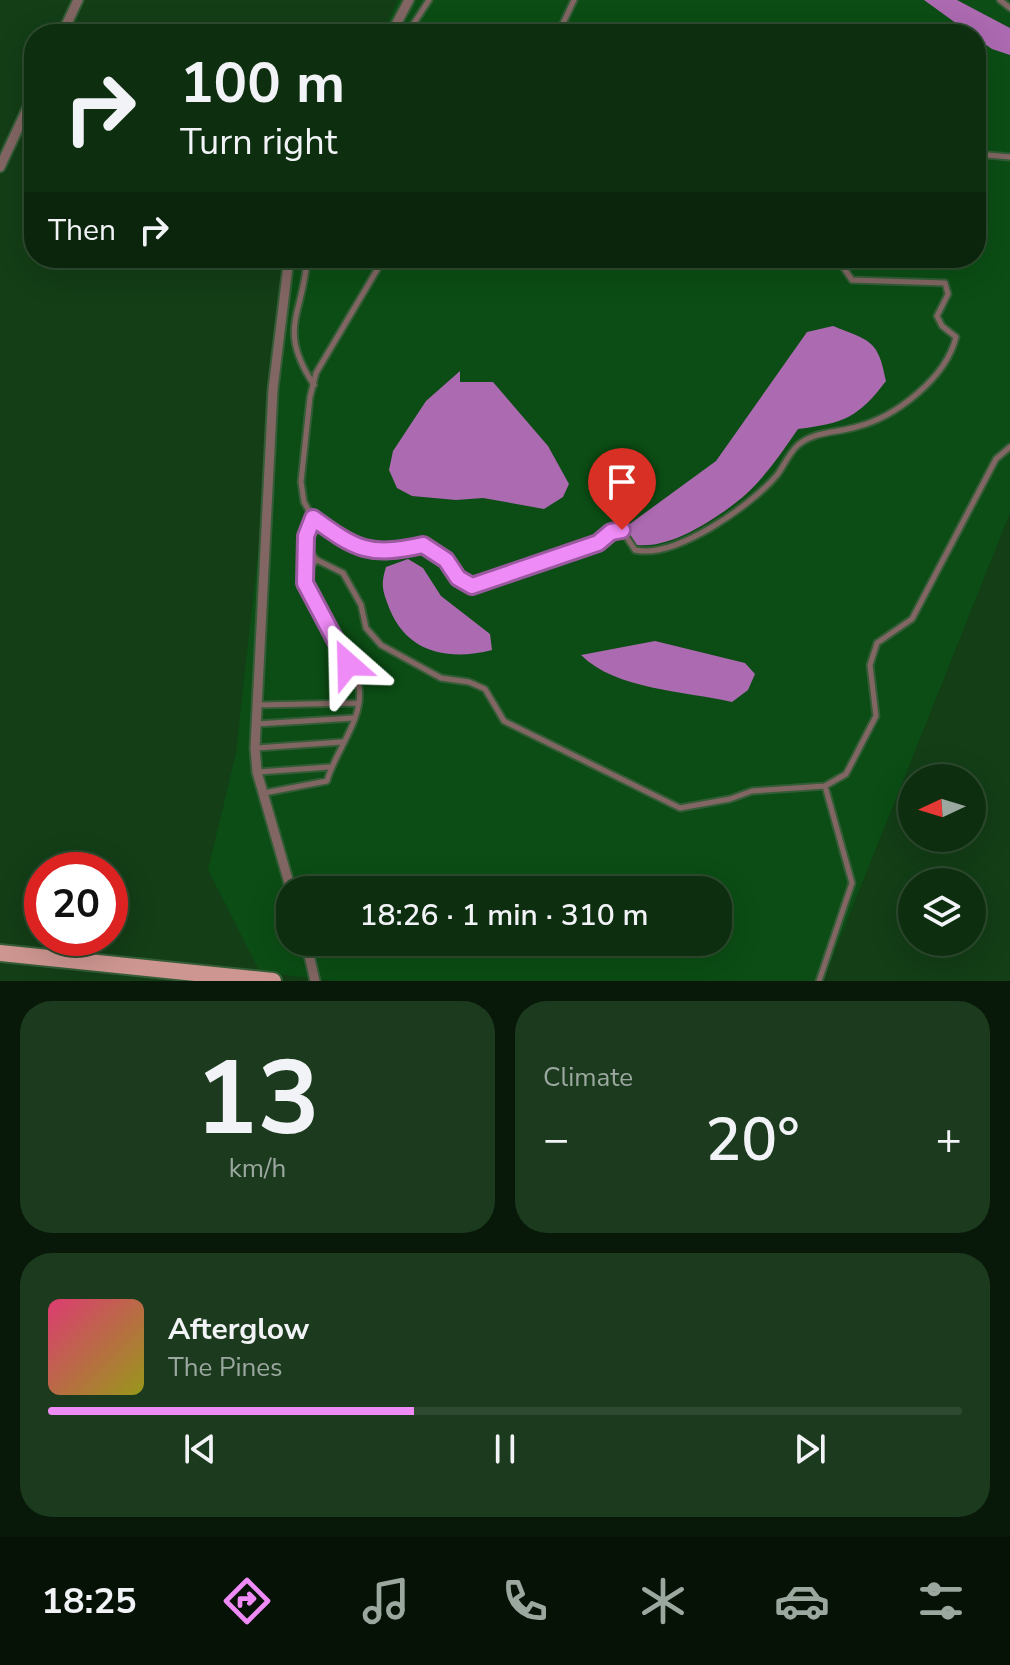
<!DOCTYPE html>
<meta charset="utf-8">
<style>
:root{--surface:#0e2e10;--page:#1c3a1e;--text:#f1f3f6;--muted:#9ba89f;--line:#2e4a30;--accent:#ef8bf6}
body{margin:0;font-family:"Nunito Sans",sans-serif;background:var(--page);color:var(--text);height:100vh;display:flex;flex-direction:column;font-size:30px;white-space:nowrap}
*{box-sizing:border-box;margin:0}
p{font-size:26px;color:var(--muted)}
.icon{flex:none;width:44px;height:44px;fill:none;stroke:currentColor;stroke-width:2;stroke-linecap:round;stroke-linejoin:round}
.map{position:relative;height:981px;overflow:hidden}
.panel{display:flex;flex-direction:column;gap:20px;padding:20px;background:#081909;flex:1}
.panel>*{flex:none}
.guide{position:absolute;left:24px;top:24px;width:962px;height:244px;border-radius:32px;box-shadow:0 8px 32px #0002,0 0 0 2px var(--line);background:#0e2e10;color:var(--text);overflow:hidden}
.needle{width:52px;rotate:266deg}
.tools{position:absolute;left:898px;top:764px;display:grid;gap:16px}
.tools a{display:grid;place-items:center;width:88px;height:88px;border-radius:50%;background:var(--surface);box-shadow:0 8px 32px #0002,0 0 0 2px var(--line);font-size:40px}
.speed{position:absolute;left:24px;top:852px;display:flex;gap:16px;font-size:40px;font-weight:700;text-align:center}
.speed>*{display:grid;place-content:center;width:104px;height:104px;border-radius:50%;background:var(--surface);box-shadow:0 8px 32px #0002,0 0 0 2px var(--line);line-height:1}
.speed .limit{border:12px solid #d22;background:#fff;color:#111}
.pin{position:absolute;display:grid;place-items:center;width:68px;height:68px;color:#fff;margin:-82px -34px;border-radius:50% 50% 50% 0;rotate:-45deg;box-shadow:0 0 8px #0007}
.pin .icon{rotate:45deg}
.me{position:absolute;width:88px;margin:-44px;rotate:335deg;stroke-linejoin:round;filter:drop-shadow(0 0 6px #0008)}
.turn{display:flex;align-items:center;gap:28px;height:168px;padding:0 24px;font-size:36px}
.turn .icon{width:104px;height:104px;stroke-width:2.5}
.turn b{display:block;font-size:56px;line-height:68px}
.then{display:flex;align-items:center;height:76px;padding:0 24px;background:#0003;gap:16px;font-size:30px}
.big{font-size:60px;font-weight:600;line-height:1.1}
.panel .card{flex:1;display:flex;flex-direction:column;justify-content:center;gap:12px;min-width:0;padding:0 28px;border-radius:32px;background:var(--page)}
.panel .dial{align-items:center;gap:0}
.dial b{font-size:104px;line-height:1}
.song{display:flex;align-items:center;gap:24px}
.cover{width:96px;height:96px;border-radius:12px;background:linear-gradient(135deg,hsl(340 70% 55%),hsl(60 70% 35%))}
.played{height:8px;border-radius:4px;background:linear-gradient(90deg,var(--accent) 40%,var(--line) 40%)}
.keys{display:flex;justify-content:space-around;direction:ltr}
.heat{display:flex;justify-content:space-between;align-items:center;font-size:44px;direction:ltr}
.panel .tiles{flex:1;display:grid;gap:20px;grid-template-columns:1fr 1fr}
.card:last-child{grid-column:span 2}
.trip{position:absolute;left:276px;top:876px;width:456px;height:80px;border-radius:32px;background:var(--surface);box-shadow:0 8px 32px #0002,0 0 0 2px var(--line);font-weight:600;line-height:80px;text-align:center}
.tab-bar{display:flex;height:128px;justify-content:space-around;align-items:center;background:#061206;color:var(--muted)}
.tab-bar .icon{width:56px;height:56px}
.tab-bar .active{color:var(--accent)}
.tab-bar b{font-size:36px;color:var(--text)}
.map>svg:first-child{display:block}
</style>
<div class="map">
<svg width="1010" height="981" viewBox="0 0 1010 981">
<rect width="100%" height="100%" fill="#133e16"/>
<path fill="#0b4d14" fill-rule="evenodd" d="M398,0H1010V513L823,981H335L260,972L208,870L236,753L277,379L285,258H976V34H382ZM290,890H718V942H290Z"/>
<path fill="#ac6ab1" d="M924,0H957L1010,28V55L992,49L976,38V34H971Z
M833,326C870,341 878,339 886,381C858,418 844,423 798,429C780,455 760,485 734,504C708,524 661,554 628,543L627,526L716,461L807,332Z
M460,371V382H493L548,446L569,484L563,497L544,509L483,498L456,500L412,496L397,488L389,470L393,451L426,401Z
M408,559L423,568L441,596L490,634L492,650C449,661 408,653 390,610C383,592 380,586 386,567Z
M655,641L745,663L755,674L748,690L732,702C685,691 616,690 581,655Z"/>
<g fill="none" stroke-linecap="round" stroke-linejoin="round">
<g stroke="#345c37" stroke-width="9">
<path id="lane" d="M1000,0L1010,8
M407,34L429,0
M558,34L574,0
M976,154L1010,157
M307,258C304,314 276,328 314,385
M384,258L316,373L310,397L301,482L304,502L313,518L342,539L367,550L386,553L423,545L446,560L458,578L472,586L598,543L611,532L622,530L635,550C675,559 751,506 777,475C784,466 789,453 798,445C815,431 836,433 856,427C896,417 946,378 956,337L942,326L937,316L948,294L945,283L852,280L837,258
M313,518L306,536L307,549L317,560L343,573L361,605L366,628L381,645L441,678L469,682L485,689L504,721L680,808L730,799L752,791L825,786L846,774L876,716L870,665L877,643L912,619L996,459L1010,447
M307,550L305,571L317,560
M258,705L357,703
M256,724L353,718
M256,748L342,742
M258,772L330,767
M264,793L327,781C334,753 364,719 359,688C352,651 304,605 305,571
M819,981L852,883L825,786"/>
</g>
<g stroke="#345c37" stroke-width="13">
<path id="street" d="M62,34L78,0
M391,34L409,0
M0,167L34,94
M289,258L273,389L255,748L257,772L291,890
M306,942L315,981"/>
</g>
<g stroke="#345c37" stroke-width="20">
<path id="primary" d="M0,953L273,981"/>
</g>
<use href="#lane" stroke="#826663" stroke-width="5"/>
<use href="#street" stroke="#826663" stroke-width="9"/>
<use href="#primary" stroke="#ce9691" stroke-width="16"/>
</g>
<g fill="none" stroke-linecap="round" stroke-linejoin="round">
<g stroke="#9b5aa0" stroke-width="20">
<path id="route" d="M348,664L305,583L306,536L313,518C357,550 369,557 423,545L446,560L458,578L472,586L598,543L611,532L622,530"/>
</g>
<use href="#route" stroke="#ef8bf6" stroke-width="14"/>
</g>
</svg>
<div class="tools">
<a><svg class="needle" viewBox="-14 -14 28 28"><path d="M0-13l5 13h-10z" fill="#e53935"/><path d="M0 13l5-13h-10z" fill="#9ba89f"/></svg></a>
<a><svg class="icon" aria-label="layers" viewBox="0 0 24 24"><path d="M12 4l9 5-9 5-9-5zM3 14l9 5 9-5"/></svg></a>
</div>
<div class="speed"><div class="limit">20</div></div>
<div class="pin" style="left:622px;top:530px;background:#d93025"><svg class="icon" aria-label="arrive" viewBox="0 0 24 24"><path d="M6 21V4h12l-3 4 3 4H6"/></svg></div>
<svg class="me" style="left:348px;top:664px" viewBox="-20 -20 40 40"><path d="M0-17L14 15 0 8-14 15z" fill="#ef8bf6" stroke="#fff" stroke-width="4"/></svg>
<div class="trip">18:26 · 1 min · 310 m</div>
<div class="guide">
<div class="turn"><svg class="icon" aria-label="right" viewBox="0 0 24 24"><path d="M7 20v-9h11M14 6l5 5-5 5"/></svg><div><b>100 m</b>Turn right</div></div>
<div class="then">Then<svg class="icon" aria-label="right" viewBox="0 0 24 24"><path d="M7 20v-9h11M14 6l5 5-5 5"/></svg></div>
</div>
</div>
<section class="panel">
<div class="tiles">
<div class="card dial"><b>13</b><p>km/h</p></div>
<div class="card"><p>Climate</p>
<div class="heat"><a>−</a><b class="big">20°</b><a>+</a></div>
</div>
<div class="card">
<div class="song"><i class="cover"></i><div><b>Afterglow</b><p>The Pines</p></div></div>
<div class="played"></div>
<div class="keys"><svg class="icon" aria-label="previous" viewBox="0 0 24 24"><path d="M18 5L8 12l10 7zM5 5v14"/></svg><svg class="icon" aria-label="pause" viewBox="0 0 24 24"><path d="M8 5v14M16 5v14"/></svg><svg class="icon" aria-label="next" viewBox="0 0 24 24"><path d="M6 5l10 7-10 7zM19 5v14"/></svg></div>
</div>
</div>
</section>
<nav class="tab-bar">
<b>18:25</b>
<svg class="icon active" aria-label="directions" viewBox="0 0 24 24"><path d="M12 3l9 9-9 9-9-9zM9 14v-3h6M13 9l2 2-2 2"/></svg>
<svg class="icon" aria-label="music" viewBox="0 0 24 24"><path d="M9 18V5l10-2v13"/><circle cx="6" cy="18" r="3"/><circle cx="16" cy="16" r="3"/></svg>
<svg class="icon" aria-label="phone" viewBox="0 0 24 24"><path d="M5 4h4l2 5-3 2q2 4 5 5l2-3 5 2v4C11 20 4 13 5 4z"/></svg>
<svg class="icon" aria-label="climate" viewBox="0 0 24 24"><path d="M12 3v18M4 7l16 10M4 17L20 7"/></svg>
<svg class="icon" aria-label="car" viewBox="0 0 24 24"><path d="M5 17H2v-5l4-1 3-4h7l3 4 3 1v5h-3M9 17h6M6 11h13"/><circle cx="7" cy="17" r="2"/><circle cx="17" cy="17" r="2"/></svg>
<svg class="icon" aria-label="filters" viewBox="0 0 24 24"><path d="M4 7h16M4 17h16"/><circle cx="9" cy="7" r="2"/><circle cx="15" cy="17" r="2"/></svg>
</nav>
